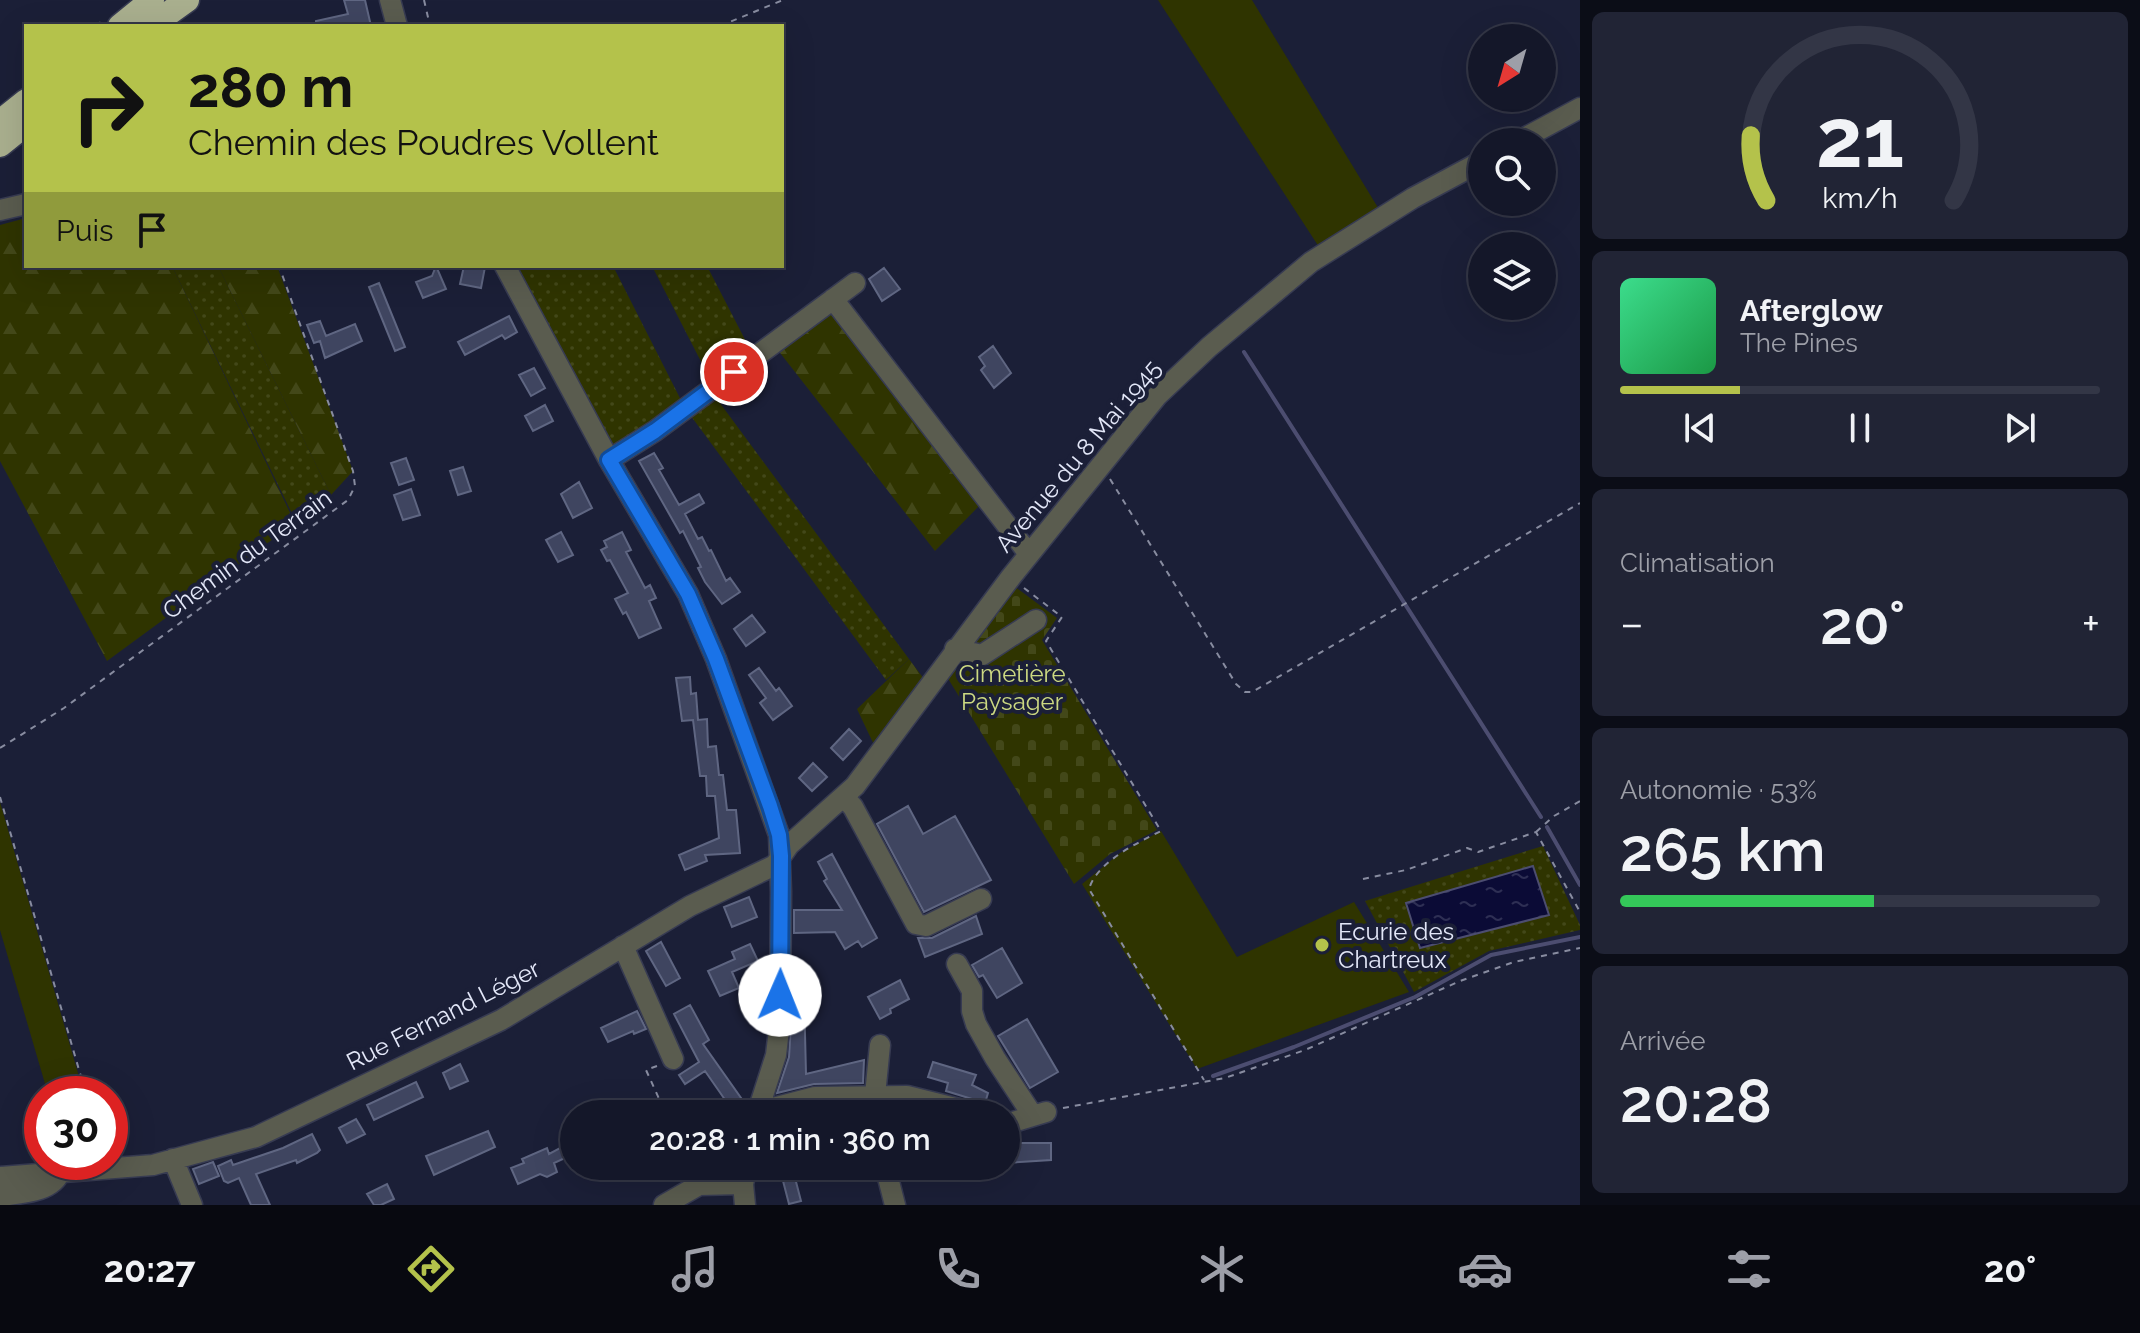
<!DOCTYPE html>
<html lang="fr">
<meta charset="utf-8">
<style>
:root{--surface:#141729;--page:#212435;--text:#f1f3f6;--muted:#9d9fa8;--line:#333646;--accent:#b4c24b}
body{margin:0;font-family:Raleway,sans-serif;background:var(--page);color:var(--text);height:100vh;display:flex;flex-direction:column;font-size:30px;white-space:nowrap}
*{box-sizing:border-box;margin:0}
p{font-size:26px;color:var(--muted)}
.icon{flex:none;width:44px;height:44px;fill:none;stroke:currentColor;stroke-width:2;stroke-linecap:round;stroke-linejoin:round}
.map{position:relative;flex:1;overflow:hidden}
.sheet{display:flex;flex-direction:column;gap:12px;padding:12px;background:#0b0d17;width:560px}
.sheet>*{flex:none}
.hud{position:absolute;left:24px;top:24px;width:760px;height:244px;border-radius:0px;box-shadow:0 8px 32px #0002,0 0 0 2px var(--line);background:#b4c24b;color:#111;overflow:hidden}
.needle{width:52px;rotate:217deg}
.fabs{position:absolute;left:1468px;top:24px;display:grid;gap:16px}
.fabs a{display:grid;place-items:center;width:88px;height:88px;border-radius:50%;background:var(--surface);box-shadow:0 8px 32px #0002,0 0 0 2px var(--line);font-size:40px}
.speed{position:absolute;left:24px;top:1076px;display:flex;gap:16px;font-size:40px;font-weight:700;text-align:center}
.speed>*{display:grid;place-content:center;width:104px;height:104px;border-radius:50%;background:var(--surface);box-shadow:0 8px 32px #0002,0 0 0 2px var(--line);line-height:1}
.speed .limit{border:12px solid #d22;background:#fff;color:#111}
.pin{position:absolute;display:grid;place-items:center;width:68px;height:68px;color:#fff;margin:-34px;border:4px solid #fff;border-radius:50%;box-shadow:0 2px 8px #0007}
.me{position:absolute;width:88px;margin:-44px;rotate:1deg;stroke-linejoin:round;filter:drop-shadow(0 0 6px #0008)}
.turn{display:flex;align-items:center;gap:28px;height:168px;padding:0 32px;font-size:36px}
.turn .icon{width:104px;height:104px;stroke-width:2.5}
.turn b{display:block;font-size:56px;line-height:68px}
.then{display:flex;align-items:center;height:76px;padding:0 32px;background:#0003;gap:16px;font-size:30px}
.big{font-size:60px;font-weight:600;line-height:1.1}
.sheet .tile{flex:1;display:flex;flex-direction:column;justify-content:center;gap:12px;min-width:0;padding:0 28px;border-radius:12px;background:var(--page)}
.sheet .dial{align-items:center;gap:0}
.dial svg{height:208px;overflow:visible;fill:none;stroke:var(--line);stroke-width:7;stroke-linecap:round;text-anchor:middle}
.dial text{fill:var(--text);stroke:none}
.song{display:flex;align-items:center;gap:24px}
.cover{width:96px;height:96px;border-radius:12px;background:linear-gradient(135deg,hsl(150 70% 55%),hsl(140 70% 35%))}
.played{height:8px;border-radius:4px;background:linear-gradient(90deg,var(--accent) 25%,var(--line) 25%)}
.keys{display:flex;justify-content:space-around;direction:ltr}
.heat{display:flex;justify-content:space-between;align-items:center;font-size:44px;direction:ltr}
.charge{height:12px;border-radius:6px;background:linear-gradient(90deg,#34c759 53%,var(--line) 0)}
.trip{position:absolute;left:560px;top:1100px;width:460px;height:80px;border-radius:40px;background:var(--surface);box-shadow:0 8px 32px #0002,0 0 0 2px var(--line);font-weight:600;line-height:80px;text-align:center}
.menu{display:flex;height:128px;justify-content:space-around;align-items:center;background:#080910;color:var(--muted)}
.menu .icon{width:56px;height:56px}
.menu .on{color:var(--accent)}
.menu b{font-size:36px;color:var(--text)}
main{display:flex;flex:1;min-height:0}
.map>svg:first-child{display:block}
</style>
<main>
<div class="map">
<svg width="1580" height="1205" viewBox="0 0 1580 1205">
<defs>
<pattern id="grass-dots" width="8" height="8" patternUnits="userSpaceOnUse" patternTransform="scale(2)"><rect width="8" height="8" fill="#2f3400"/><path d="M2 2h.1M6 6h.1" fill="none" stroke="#434819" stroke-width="1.8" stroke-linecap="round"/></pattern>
<pattern id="forest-firs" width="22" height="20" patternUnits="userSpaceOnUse" patternTransform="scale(2)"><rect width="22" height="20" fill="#2f3400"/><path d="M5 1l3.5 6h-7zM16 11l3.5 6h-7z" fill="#434819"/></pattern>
<pattern id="cemetery-stones" width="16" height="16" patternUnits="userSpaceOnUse" patternTransform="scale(2)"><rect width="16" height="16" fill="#2f3400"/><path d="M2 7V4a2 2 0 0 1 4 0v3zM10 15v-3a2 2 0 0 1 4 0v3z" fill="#434819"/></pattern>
<pattern id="water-ripples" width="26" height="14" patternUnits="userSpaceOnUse" patternTransform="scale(2)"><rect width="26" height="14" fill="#0b0b36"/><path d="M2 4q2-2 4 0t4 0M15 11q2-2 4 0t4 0" fill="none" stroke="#2e2f54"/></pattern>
</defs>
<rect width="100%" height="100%" fill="#1b1f37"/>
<path fill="url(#grass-dots)" d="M172,266H218L331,495L297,524Z
M516,266H613L685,408L714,395L909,659L886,680L685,408L613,452Z
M652,266H707L754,357L714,387Z
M1543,846L1580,925V930L1489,951L1414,992L1365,901Z"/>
<path fill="url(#forest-firs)" d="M26,218V266H172L295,523L107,661L0,461V225Z
M218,266H277L353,471L331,495Z
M826,304L979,506L935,551L777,349Z
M909,659L927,683L876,749L857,709Z"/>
<path fill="url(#cemetery-stones)" d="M1014,586L1057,618L1042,640L1157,830L1110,854L1074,884L944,672Z"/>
<path fill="#2f3400" d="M1158,0H1252L1380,211L1319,247Z
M0,802L84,1094H48L0,930Z
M1161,831L1237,957L1354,902L1409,992L1197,1069L1082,884L1120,853Z"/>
<path fill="url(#water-ripples)" stroke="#4c4d70" stroke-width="2" d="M1533,866L1549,915L1420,948L1406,903Z"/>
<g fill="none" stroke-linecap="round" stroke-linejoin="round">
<path stroke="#4c4d70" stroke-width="4" d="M1244,352L1541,817
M1547,827L1580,885
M1213,1076L1294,1047L1415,997L1491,955L1580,937"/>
</g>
<path fill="#3f4560" stroke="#5f6682" stroke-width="2" d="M344,0H365L371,26H316V21L348,14Z
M436,266L446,289L423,298L416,282L432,276Z
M464,266L485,267L481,288L460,284Z
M884,268L900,289L882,301L869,279Z
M379,283L405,347L395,351L369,287Z
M509,316L517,332L505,339L502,335L465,355L458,342Z
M320,321L326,336L355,324L362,341L325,358L320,341L314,343L307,325Z
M993,346L1011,373L994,388L981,370L985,366L979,357Z
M534,368L545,388L531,396L519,375Z
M545,405L553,421L533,431L525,416Z
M654,453L663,468L659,470L679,505L699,494L704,503L685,514L698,539L702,537L709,551L711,550L726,581L730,578L740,592L722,604L705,582L698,568L701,567L683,531L680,533L639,461Z
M406,458L414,480L399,485L391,463Z
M463,467L471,491L458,495L450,471Z
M579,482L592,508L573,518L561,494Z
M411,489L420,515L403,520L394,495Z
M561,532L573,555L558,562L546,540Z
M622,532L631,550L626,552L645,588L650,585L656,598L649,601L661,628L639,638L626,612L623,614L615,599L628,593L610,560L607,561L601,550L607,547L604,541Z
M752,615L765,632L746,646L734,629Z
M759,668L776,691L779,688L792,706L773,720L760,703L766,698L749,675Z
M690,677L691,694L696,693L698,720L707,719L708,747L716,746L719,775H723L727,810H736L740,853L705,855L707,861L685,870L679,855L719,838L715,796H707L706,776H700L693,720L682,721L676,678Z
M849,729L861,741L843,760L831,748Z
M813,763L827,777L812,791L799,778Z
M908,806L923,834L955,816L991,880L924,912L877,824Z
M832,854L877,938L862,947L858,941L845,949L835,932L794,933V910H842L824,881L827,879L818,862Z
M749,897L757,917L732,927L724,907Z
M976,916L982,934L925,957L918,938H932Z
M661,942L680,978L666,986L646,951Z
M750,944L758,961L732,972L739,988L720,996L708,971L735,959L732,952Z
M1002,948L1022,983L997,998L983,975L979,977L972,965Z
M900,980L909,999L890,1009L891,1013L880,1019L868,997Z
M793,993H804L806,1074L864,1060L863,1083L814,1084L777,1093L789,1057Z
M690,1005L709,1040L703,1044L746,1105L744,1114H735L705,1071L685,1084L679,1075L699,1062L674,1014Z
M637,1011L646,1029L634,1034L633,1031L608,1042L601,1028Z
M1027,1019L1058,1072L1030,1088L998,1036Z
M933,1062L976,1075L972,1085L988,1093L985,1103L946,1091L948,1083L928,1077Z
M460,1064L468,1081L450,1089L443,1073Z
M416,1082L423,1097L374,1120L367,1105Z
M356,1119L365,1134L347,1143L339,1128Z
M488,1131L495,1147L434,1175L426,1156Z
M312,1134L320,1150L317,1153L297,1163L296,1160L256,1174L270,1205H251L239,1178L228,1183L224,1181L218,1166L231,1160L233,1165L283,1148Z
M1006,1143H1051V1160L1006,1163Z
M547,1148L549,1154L560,1148L565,1158L554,1163L557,1172L547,1177L540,1174L518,1184L511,1168L524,1163L522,1159Z
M213,1162L219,1176L199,1184L193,1169Z
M772,1166H811V1171L794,1174L801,1201L789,1204L782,1177L775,1179Z
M387,1184L394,1199L381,1205H374L367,1194Z"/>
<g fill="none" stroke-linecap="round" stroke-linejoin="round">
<g stroke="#373b52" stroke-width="23">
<path id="minor" d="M390,0L397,26
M1517,142L1580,108
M0,210L26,204
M505,266L609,460L688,594L716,659L779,835L781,892L780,1021L776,1055L757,1114
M833,299L1029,554
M609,460L655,431L855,283
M955,649L982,655L1036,620
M844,797L853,807L916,924L926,926L981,899
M623,946L673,1059
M957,964L972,991V1011L976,1024L995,1058L1033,1116
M875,1095L880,1045
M760,1104L773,1108L815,1097L907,1096L979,1114
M1006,1122L1010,1123L1046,1112
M173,1159L192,1205
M885,1166L895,1205
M0,1177L153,1165L256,1137L501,1020L690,906L775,865L789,845L855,786L1011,577L1157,396L1209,347L1311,262L1413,198L1482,161
M699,1185L743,1184
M0,1196C20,1193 52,1193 60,1172
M664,1205L699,1185L714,1166
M745,1205L743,1184L747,1166"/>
</g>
<g stroke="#373b52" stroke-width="27">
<path id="highway" d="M120,26L152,0
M151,26L187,0
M0,122L26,101
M0,145L26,124"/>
</g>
<path stroke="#888ca0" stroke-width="2" stroke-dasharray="6 6" stroke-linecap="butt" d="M424,0L430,26
M96,26L102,21
M720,26L783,0
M1110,479L1236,684L1245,692H1252L1580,503
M1024,588L1062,617L1046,641L1161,831C1137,843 1097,862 1089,889L1204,1080
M0,748L64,708L348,500L355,486L353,471L279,266
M0,797L86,1094
M1536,832L1554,816L1580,801
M1363,879L1406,870L1467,848L1478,852L1536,832L1580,912
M657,1066L646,1070L666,1114
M1063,1108L1225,1078L1305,1050L1460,981L1514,962L1580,948"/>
<use href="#minor" stroke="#5a5c4f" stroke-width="20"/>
<use href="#highway" stroke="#a9af8e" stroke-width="24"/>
</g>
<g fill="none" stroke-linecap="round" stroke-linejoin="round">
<g stroke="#114b97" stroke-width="20">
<path id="route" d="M734,372L655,431L609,460L688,594L716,659L770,806L779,835L781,856L780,995"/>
</g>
<use href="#route" stroke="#1a73e8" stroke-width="14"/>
</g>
<circle fill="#b4c24b" stroke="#1b1f37" stroke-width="3" cx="1322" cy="945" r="8"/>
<g text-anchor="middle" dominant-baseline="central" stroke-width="8" stroke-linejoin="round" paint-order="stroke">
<g font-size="24" fill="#e3e7f8" stroke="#1b1f37">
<text transform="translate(1078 456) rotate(-50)">Avenue du 8 Mai 1945</text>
<text transform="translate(247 554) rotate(-36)">Chemin du Terrain</text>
<text transform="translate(443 1015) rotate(-27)">Rue Fernand Léger</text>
</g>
<g font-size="24" fill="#ccd982" stroke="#1b1f37">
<text x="1012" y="673">Cimetière<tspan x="1012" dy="28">Paysager</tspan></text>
</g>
<g font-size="24" fill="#e3e7f8" stroke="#1b1f37" text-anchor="start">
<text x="1338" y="931">Ecurie des<tspan x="1338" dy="28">Chartreux</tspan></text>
</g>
</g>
</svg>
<div class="fabs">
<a><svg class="needle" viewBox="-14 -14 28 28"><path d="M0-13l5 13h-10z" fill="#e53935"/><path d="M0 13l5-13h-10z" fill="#9d9fa8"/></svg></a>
<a><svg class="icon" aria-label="search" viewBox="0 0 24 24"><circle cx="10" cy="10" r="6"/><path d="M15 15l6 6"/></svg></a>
<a><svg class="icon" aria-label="layers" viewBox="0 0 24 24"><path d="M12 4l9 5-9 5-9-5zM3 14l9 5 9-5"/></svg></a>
</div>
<div class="speed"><div class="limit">30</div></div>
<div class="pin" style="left:734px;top:372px;background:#d93025"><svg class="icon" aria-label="arrive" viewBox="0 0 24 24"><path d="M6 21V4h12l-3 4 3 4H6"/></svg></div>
<svg class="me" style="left:780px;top:995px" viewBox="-20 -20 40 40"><circle r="19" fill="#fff"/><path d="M0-13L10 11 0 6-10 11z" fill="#1a73e8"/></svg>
<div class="trip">20:28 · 1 min · 360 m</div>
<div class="hud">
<div class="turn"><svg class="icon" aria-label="right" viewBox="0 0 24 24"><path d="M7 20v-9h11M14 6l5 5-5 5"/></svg><div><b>280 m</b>Chemin des Poudres Vollent</div></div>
<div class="then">Puis<svg class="icon" aria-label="arrive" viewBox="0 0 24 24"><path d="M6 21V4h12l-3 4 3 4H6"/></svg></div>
</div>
</div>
<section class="sheet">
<div class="tile dial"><svg viewBox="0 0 100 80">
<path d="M14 69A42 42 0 1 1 86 69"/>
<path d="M14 69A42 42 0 0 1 8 44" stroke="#b4c24b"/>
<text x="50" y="56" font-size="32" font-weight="700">21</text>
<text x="50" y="72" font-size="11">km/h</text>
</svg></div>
<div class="tile">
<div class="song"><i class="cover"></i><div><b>Afterglow</b><p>The Pines</p></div></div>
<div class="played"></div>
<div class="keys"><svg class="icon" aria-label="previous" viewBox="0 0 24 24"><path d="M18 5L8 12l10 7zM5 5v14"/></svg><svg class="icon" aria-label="pause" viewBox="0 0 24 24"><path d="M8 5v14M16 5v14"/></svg><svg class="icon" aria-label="next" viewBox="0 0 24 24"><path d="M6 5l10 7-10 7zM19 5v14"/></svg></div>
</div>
<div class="tile"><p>Climatisation</p>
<div class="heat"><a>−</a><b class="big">20°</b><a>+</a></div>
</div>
<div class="tile"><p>Autonomie · 53%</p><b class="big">265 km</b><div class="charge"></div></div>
<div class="tile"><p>Arrivée</p><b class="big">20:28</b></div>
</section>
</main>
<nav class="menu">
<b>20:27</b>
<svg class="icon on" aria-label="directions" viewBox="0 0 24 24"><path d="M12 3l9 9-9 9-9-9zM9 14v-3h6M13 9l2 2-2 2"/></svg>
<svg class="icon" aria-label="music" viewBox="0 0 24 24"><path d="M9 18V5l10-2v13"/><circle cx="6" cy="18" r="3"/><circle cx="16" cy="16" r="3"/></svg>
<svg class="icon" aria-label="phone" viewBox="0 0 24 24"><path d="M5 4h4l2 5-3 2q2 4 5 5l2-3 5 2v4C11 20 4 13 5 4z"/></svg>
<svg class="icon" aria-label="climate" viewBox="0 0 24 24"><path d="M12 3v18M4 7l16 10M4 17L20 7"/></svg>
<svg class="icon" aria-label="car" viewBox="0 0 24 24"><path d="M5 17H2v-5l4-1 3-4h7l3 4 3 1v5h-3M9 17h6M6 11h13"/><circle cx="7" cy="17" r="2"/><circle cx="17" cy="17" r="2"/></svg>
<svg class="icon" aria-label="filters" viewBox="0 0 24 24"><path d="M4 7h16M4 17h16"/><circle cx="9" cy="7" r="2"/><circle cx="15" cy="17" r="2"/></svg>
<b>20°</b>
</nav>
